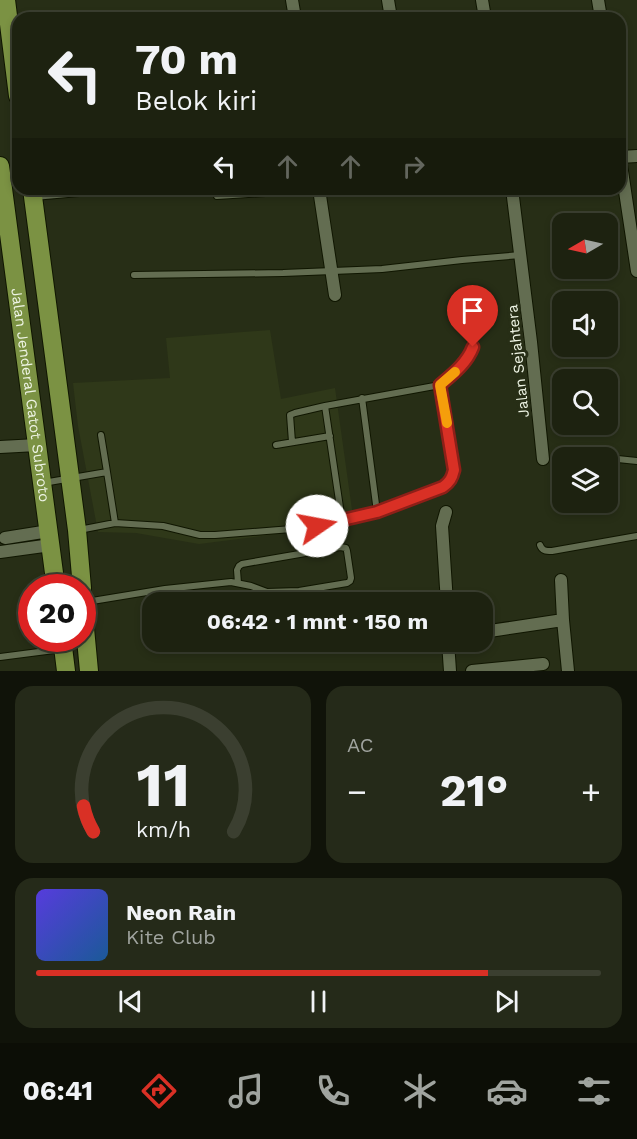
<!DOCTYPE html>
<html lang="id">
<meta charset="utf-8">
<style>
:root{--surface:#1d2210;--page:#252a19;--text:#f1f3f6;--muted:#a0a49f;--line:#3b3f30;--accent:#d93025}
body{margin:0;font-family:"Work Sans",sans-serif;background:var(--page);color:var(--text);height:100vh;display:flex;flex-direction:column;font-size:22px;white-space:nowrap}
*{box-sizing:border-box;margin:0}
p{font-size:20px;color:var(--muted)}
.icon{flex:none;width:33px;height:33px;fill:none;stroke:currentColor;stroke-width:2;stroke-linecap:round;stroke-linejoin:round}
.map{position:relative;height:671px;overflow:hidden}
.sheet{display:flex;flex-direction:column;gap:15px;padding:15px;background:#101309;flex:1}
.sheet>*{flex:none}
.banner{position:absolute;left:12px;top:12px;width:614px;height:183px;border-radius:18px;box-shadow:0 3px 9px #0003,0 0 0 2px var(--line);background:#1d2210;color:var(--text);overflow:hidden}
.needle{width:39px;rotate:261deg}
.fabs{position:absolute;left:552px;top:213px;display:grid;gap:12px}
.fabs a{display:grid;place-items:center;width:66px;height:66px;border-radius:12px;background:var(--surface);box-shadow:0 3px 9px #0003,0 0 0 2px var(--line);font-size:30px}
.speed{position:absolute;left:18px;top:574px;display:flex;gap:12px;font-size:30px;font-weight:700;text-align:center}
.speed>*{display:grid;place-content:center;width:78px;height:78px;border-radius:50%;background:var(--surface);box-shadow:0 3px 9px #0003,0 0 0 2px var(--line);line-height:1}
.speed .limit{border:9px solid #d22;background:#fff;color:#111}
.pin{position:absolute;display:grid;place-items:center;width:51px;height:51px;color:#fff;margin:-62px -26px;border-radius:50% 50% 50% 0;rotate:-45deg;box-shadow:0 0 6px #0007}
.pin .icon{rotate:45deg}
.me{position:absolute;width:66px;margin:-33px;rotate:78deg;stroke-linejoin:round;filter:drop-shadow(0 0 4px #0008)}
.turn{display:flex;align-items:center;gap:21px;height:126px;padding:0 24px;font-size:27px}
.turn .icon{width:78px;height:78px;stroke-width:2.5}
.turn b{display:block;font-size:42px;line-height:51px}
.lanes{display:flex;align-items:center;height:57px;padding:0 24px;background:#0003;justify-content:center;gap:30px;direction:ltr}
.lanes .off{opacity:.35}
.big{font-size:45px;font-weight:700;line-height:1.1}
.sheet .tile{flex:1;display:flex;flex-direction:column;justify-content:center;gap:9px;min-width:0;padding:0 21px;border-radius:18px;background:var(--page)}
.sheet .dial{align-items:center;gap:0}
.dial svg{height:156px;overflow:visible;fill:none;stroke:var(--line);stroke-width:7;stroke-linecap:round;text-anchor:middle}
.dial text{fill:var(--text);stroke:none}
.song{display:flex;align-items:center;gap:18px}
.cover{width:72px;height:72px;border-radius:9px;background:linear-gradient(135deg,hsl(250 70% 55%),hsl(210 70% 35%))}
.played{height:6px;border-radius:3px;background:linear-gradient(90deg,var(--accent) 80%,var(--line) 80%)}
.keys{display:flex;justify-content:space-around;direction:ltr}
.heat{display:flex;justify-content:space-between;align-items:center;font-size:33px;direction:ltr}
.sheet .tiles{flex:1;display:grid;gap:15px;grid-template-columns:1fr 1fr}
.tile:last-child{grid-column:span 2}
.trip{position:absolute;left:142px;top:592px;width:351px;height:60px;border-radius:18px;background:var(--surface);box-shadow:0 3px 9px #0003,0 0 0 2px var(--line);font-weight:700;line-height:60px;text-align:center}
.tab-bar{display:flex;height:96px;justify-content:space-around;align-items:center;background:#0c0e06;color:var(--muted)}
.tab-bar .icon{width:42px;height:42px}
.tab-bar .selected{color:var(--accent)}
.tab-bar b{font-size:27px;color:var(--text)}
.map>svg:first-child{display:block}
</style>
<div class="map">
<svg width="637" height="671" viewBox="0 0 637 671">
<rect width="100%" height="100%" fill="#272e16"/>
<path fill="#2f3819" d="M270,330L281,399L335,388L354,524L199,544L136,533L98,532L78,426L73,383L170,378L166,338Z"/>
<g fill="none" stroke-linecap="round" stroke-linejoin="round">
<g stroke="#101601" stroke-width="8">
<path id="service" d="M217,196L329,189
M34,197L124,189
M134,275L283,273L382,269L462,260L521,255
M440,385C452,374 467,363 473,347
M362,398L377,512
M101,435L107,472
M292,442L290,415L295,413L325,406
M276,445L330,436
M570,453L607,458
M608,458L637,461
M43,483L107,472L115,523
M79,530L115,523L163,526L200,535H215L304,528L377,512L443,487L451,479L454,470L440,385L325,406L342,521
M540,545C542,551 546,551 552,551L637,536
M86,602L165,589L231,582L251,586L267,592L299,591L347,583L350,581L351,578L347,551L346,548L340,547L242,564L239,566L237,570L238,583
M0,657L62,649"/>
</g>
<g stroke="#101601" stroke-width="14">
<path id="minor" d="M292,0L295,18
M388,0L391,18
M482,0L485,18
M598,0L601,18
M620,157L637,156
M620,158L637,271
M319,189L335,295
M512,189L531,342L543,459
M0,447L37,445
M446,512L442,526L447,603
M5,538L49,531
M0,552L51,545
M561,580L563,620L568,671
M483,632L563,620
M448,642L450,671
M472,671L543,664"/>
</g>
<g stroke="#101601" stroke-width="20">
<g id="primary">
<path d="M6,0L18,96"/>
<path id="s1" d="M0,166L56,588"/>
<path d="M32,189L77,530L82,588"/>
<path d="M82,596L89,671"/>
<path d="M62,639L66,671"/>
</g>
</g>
<use href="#service" stroke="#636d51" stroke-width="6"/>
<use href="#minor" stroke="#636d51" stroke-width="12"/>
<use href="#primary" stroke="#7b9243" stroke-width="18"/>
</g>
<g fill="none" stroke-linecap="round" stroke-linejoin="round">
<g stroke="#8d1f18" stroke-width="15">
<path id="route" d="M317,526L377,512L443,487C450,482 452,478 454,470L440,385C453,374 467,363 473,347"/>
</g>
<use href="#route" stroke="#d93025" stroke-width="10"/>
<path stroke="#f59e0b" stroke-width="10" d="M447,423L440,385L455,372"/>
</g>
<g text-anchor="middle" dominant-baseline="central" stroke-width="6" stroke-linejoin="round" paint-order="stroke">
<g font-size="15" fill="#edf3e3" stroke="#272e16">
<text transform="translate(518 361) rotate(-96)">Jalan Sejahtera</text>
<text stroke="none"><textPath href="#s1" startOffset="231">Jalan Jenderal Gatot Subroto</textPath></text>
</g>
</g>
</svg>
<div class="fabs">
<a><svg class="needle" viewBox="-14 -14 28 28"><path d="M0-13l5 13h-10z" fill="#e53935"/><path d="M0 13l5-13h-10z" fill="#a0a49f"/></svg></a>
<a><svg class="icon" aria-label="sound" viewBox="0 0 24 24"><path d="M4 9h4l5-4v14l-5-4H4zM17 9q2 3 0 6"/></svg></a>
<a><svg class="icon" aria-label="search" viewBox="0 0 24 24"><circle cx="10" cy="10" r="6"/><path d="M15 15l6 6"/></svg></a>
<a><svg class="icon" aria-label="layers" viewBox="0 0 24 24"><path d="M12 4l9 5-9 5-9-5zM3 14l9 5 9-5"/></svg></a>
</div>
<div class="speed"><div class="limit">20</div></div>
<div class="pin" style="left:473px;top:347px;background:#d93025"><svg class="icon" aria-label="arrive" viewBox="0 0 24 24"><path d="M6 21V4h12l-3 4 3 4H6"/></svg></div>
<svg class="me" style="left:317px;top:526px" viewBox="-20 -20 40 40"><circle r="19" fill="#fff"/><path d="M0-13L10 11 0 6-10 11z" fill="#d93025"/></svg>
<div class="trip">06:42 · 1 mnt · 150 m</div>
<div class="banner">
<div class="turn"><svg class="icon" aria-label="left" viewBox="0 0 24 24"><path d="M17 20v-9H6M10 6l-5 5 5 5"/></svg><div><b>70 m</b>Belok kiri</div></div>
<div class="lanes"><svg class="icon" aria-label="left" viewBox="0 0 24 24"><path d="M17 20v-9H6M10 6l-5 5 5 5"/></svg><svg class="icon off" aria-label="ahead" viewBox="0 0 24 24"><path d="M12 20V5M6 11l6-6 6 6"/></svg><svg class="icon off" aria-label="ahead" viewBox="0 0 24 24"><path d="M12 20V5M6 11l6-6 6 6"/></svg><svg class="icon off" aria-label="right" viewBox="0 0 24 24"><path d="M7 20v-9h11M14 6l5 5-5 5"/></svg></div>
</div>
</div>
<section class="sheet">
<div class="tiles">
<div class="tile dial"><svg viewBox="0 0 100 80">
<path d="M14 69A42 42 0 1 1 86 69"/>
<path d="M14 69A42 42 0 0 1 9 56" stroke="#d93025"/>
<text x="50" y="56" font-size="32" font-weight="700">11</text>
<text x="50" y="72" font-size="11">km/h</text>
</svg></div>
<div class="tile"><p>AC</p>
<div class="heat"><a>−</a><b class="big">21°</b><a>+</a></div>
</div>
<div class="tile">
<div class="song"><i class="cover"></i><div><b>Neon Rain</b><p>Kite Club</p></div></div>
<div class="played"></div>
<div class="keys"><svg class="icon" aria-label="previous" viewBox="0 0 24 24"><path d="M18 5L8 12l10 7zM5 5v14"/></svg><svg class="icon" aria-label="pause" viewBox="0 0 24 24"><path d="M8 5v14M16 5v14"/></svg><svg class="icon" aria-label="next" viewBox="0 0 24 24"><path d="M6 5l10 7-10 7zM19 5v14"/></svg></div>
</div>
</div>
</section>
<nav class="tab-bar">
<b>06:41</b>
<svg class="icon selected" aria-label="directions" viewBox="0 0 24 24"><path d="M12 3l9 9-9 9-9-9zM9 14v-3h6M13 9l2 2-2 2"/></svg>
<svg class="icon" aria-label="music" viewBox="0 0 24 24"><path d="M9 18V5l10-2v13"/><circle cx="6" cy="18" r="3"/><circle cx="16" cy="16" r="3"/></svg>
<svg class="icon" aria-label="phone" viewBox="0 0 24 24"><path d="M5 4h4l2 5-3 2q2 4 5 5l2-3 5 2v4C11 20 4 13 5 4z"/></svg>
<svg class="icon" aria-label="climate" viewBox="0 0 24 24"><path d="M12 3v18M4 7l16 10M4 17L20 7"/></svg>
<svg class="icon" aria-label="car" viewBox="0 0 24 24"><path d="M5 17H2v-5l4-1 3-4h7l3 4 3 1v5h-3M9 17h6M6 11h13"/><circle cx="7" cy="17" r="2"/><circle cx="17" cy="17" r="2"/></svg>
<svg class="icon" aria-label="filters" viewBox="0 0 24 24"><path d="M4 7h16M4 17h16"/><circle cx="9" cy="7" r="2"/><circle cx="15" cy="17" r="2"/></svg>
</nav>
